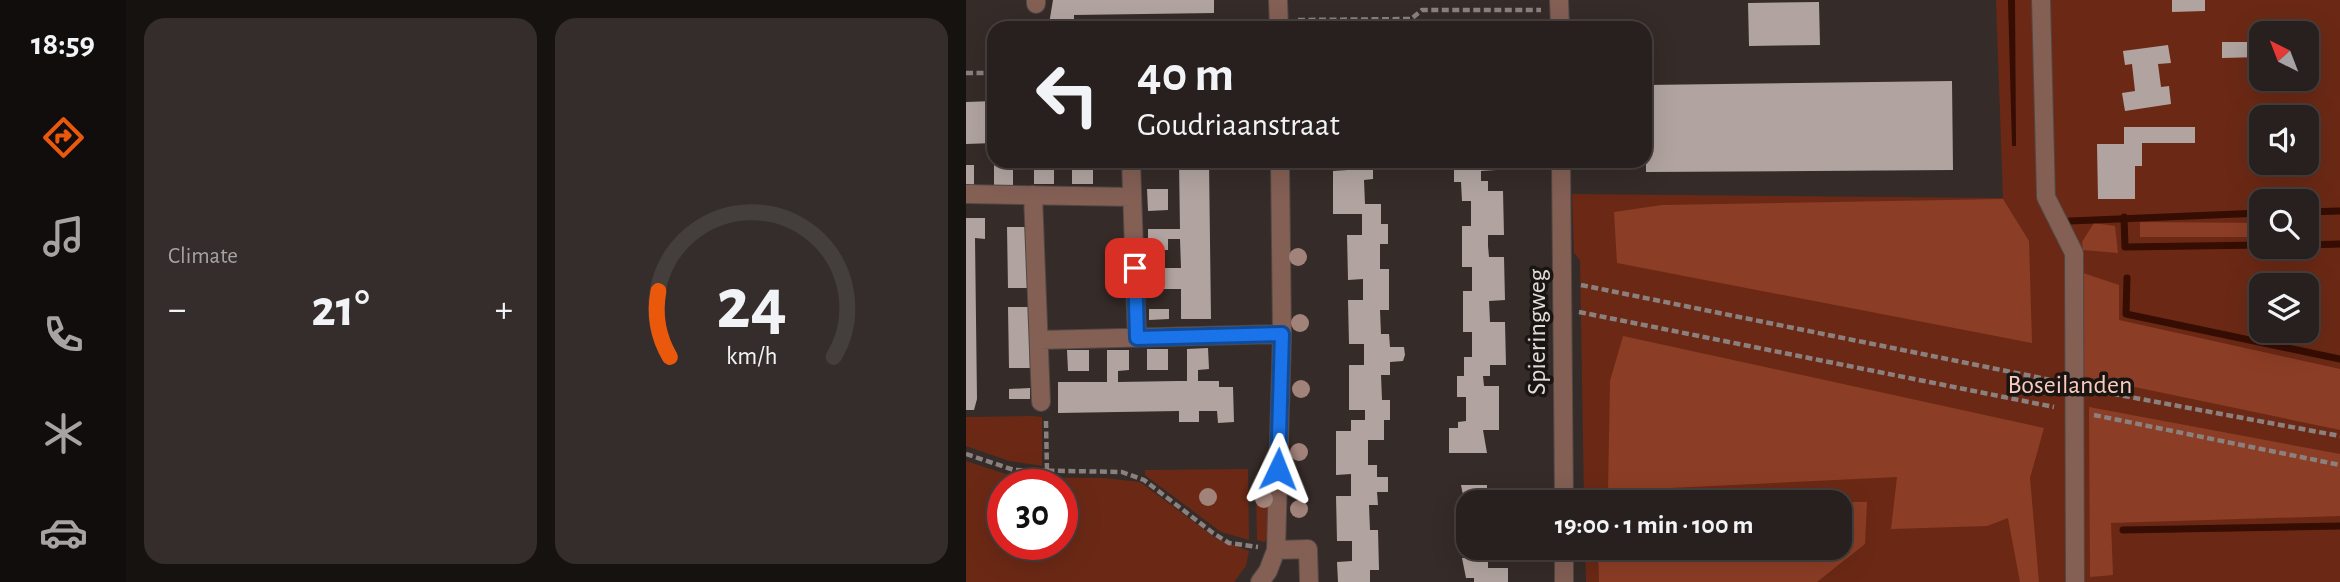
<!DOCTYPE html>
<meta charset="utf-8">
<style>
:root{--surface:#28201e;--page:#342d2b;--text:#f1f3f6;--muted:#a5a3a4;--line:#443e3c;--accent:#ea580c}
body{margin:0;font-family:"Alegreya Sans",sans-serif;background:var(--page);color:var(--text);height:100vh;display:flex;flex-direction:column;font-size:26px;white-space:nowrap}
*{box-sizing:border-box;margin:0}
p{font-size:23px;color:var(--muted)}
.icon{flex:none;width:38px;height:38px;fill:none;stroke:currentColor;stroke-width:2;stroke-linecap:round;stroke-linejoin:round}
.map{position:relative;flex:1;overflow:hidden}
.drawer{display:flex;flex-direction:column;gap:18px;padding:18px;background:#161210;width:840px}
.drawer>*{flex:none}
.banner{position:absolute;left:21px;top:21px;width:665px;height:147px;border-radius:21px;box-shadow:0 7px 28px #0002,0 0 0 2px var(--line);background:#28201e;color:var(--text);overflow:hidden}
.needle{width:46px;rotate:318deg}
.buttons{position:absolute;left:1283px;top:21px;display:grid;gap:14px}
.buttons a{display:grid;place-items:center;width:70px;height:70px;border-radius:14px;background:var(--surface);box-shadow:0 7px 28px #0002,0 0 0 2px var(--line);font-size:35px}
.speed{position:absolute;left:21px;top:469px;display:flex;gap:14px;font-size:35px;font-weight:700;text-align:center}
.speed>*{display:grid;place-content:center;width:91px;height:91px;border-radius:50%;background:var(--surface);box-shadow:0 7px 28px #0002,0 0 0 2px var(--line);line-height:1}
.speed .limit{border:10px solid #d22;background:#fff;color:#111}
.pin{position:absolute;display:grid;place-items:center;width:60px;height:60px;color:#fff;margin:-30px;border-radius:14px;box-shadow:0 4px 10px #0006}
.me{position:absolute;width:77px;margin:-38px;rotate:2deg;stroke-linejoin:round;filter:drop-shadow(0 0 5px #0008)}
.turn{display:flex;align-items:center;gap:24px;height:147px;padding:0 35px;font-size:32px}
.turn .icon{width:91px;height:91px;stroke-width:2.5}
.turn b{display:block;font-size:49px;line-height:60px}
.big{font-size:52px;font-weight:700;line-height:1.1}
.drawer .card{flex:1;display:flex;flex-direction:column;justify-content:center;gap:10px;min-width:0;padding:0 24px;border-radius:21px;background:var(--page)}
.drawer .dial{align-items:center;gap:0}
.dial svg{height:182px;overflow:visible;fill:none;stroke:var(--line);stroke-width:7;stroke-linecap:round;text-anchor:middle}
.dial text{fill:var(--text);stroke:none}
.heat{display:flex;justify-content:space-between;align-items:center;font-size:38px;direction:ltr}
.drawer .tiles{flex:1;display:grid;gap:18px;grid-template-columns:repeat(2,1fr)}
.trip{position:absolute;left:490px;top:490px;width:396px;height:70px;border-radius:21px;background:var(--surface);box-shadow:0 7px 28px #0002,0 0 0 2px var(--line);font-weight:700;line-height:70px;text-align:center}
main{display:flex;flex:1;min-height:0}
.tabs{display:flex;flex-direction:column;width:126px;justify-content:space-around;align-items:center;background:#100d0c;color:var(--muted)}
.tabs .icon{width:49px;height:49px}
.tabs .active{color:var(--accent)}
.tabs b{font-size:32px;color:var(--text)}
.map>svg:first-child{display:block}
</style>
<main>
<nav class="tabs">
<b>18:59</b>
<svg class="icon active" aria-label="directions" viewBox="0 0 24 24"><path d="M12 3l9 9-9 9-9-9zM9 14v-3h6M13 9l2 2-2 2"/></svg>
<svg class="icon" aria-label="music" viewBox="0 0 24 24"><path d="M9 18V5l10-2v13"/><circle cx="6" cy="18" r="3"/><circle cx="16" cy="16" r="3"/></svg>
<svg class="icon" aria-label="phone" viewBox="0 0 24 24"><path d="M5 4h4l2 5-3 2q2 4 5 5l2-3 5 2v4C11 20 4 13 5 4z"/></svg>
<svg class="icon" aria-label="climate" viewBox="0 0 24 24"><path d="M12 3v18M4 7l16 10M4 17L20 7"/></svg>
<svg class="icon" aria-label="car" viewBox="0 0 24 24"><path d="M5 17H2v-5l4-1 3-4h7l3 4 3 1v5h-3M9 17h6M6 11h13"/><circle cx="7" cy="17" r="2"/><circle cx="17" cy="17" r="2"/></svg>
</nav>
<section class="drawer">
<div class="tiles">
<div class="card"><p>Climate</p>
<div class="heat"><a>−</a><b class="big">21°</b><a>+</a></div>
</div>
<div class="card dial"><svg viewBox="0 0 100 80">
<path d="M14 69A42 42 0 1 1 86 69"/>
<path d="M14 69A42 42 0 0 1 9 40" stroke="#ea580c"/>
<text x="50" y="56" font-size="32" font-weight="700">24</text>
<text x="50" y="72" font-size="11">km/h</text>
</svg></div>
</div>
</section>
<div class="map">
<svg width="1374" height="582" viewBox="0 0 1374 582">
<rect width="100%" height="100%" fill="#352b28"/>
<path fill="#6b2915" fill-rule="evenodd" d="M757,0H1374V582H620L619,548H873V502H618L614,260L608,253L606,194L1037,198L1030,0ZM1295,33H1340V79H1295ZM1295,117H1340V163H1295ZM1295,201H1340V247H1295ZM1295,285H1340V331H1295Z
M66,416L76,417V466L43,461L0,446V417Z
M0,461L49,477L138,478L174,482L251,539L283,551L280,566L268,582H0ZM37,485H96V544H37Z
M282,469L283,540L255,532L179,475V470Z
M306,489L305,526L299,542L291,540L290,490Z"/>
<path fill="#8c3d25" d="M1037,199L1063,241L1066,343L651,263L648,212L696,205Z
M1174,222L1295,223V237H1174Z
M1128,223L1149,226L1152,253L1117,250L1116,242Z
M1117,273L1153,285V320L1374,369V430L1116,376Z
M657,336L1078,428L1064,478L1073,582H1054L1042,518L1021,526L925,529L931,477L642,491L644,381Z
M1123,407L1374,454V516L1145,523L1147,575L1124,577Z
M873,502H901L899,544L851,582H633L632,548H873Z"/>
<path fill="#360d03" d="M1042,0H1049L1050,146H1046Z"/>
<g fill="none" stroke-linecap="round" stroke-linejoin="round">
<path stroke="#360d03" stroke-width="7" d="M1340,212L1374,211
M1158,217L1159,247L1295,245
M1104,221L1295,213
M1340,245L1374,244
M1161,278L1160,314L1374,359
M1157,530L1374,526"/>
</g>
<path fill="#b1a4a0" d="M87,0H248V13L108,15V24H83Z
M1206,0H1239V11L1206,12Z
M853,2L854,45L783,46L782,3Z
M1256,42H1295V57L1256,58Z
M1202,45L1205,63L1192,64L1195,87L1203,86L1205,104L1159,111L1156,93L1169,91L1166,64L1159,65L1157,51Z
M986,81L987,170L680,172L679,85Z
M28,101V143L0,144V102Z
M1158,127H1229V143H1176V166H1169V199H1132L1131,144H1158Z
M181,161H201V169L181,170Z
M213,161H243L245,319H215V289H182V268H215L214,239H202V250H182V229H214Z
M382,161H420V166H407V179L398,180L399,204H415V224H422V244H414V269H423V310H414L415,334H423L424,347H438L439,355L437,361L424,362V375H415L416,400H424V420H418V440H402V465H411V477H422V492H411L412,505H403L404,530H412L413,570H404V582H372L371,562L386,561V541H371L370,496H385V474L370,475V431H385V420H399V410H383V365H398V344H383L382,300H397V279L382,280L381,235H396V214H367V171L382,170Z
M488,161H530V170L515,171V181H522V191H537L538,235H522V246L523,257H538L539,300L523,301L524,322H539L540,365H524V376H517L518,386H533V430H517L521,453H483V428H492V422L500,421V397H491V376H498V357H506V332H497V291H506V267H496V226H505V201H496L495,182H488Z
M106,163H127V184H106Z
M28,164H47V185H28Z
M68,164H88V184H68Z
M0,165H8V185H0Z
M181,189H202V210L182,211Z
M0,218H19V239L9,238L11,399L8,410H0Z
M41,227H62L63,288H42Z
M42,307H63L64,368H43Z
M183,309H203V319L183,320Z
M242,348L243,369L232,370V381H253V387H267L268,422L252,423L251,411H233V422H213V411L92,413V382H141V350H163V370L152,371V382L212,381H221V349Z
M181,349H202V370H181Z
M101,350H123V371H102Z
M64,388V399H43V389Z
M495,485H521V496L541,495V502H502L499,505Z
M499,532H502V548H522V552H496Z
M522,557V568H542V582H508V578H500L496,558Z"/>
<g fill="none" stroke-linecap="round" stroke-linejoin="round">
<g stroke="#514744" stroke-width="20">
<path id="minor" d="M312,0L313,28
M1075,0L1080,197L1108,253L1109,582
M70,4V0
M165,161L171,338
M0,194L166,197
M67,195L75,402
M73,340L316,334
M310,550L342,549L343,582
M294,582L302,571L310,550L316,334L314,161"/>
</g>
<g stroke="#514744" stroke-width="20">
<path id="tertiary" d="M593,0L594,28
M595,161L598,502
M598,548V582"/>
</g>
<path stroke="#8a817f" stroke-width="4.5" stroke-dasharray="7 3.5" stroke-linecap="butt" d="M332,20L445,19L456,10H575
M0,73H28
M615,285L1090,381
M613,312L1088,407
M1126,390L1374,436
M1128,415L1374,465
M80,421L81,472
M0,454L48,470L156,472L178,480L247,533L263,543L292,547"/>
<use href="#minor" stroke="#835f54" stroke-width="18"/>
<use href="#tertiary" stroke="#835f54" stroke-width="18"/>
</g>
<g fill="#a1837a">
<circle cx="332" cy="257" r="9"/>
<circle cx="334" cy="323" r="9"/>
<circle cx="335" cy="389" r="9"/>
<circle cx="333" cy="452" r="9"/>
<circle cx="242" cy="497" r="9"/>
<circle cx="298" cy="499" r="9"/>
<circle cx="333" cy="509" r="9"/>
</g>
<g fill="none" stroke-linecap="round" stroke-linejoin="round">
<g stroke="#114b97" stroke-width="18">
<path id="route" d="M169,268L171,338L316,334L312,469"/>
</g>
<use href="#route" stroke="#1a73e8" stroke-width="12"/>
</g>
<g text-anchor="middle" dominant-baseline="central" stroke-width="7" stroke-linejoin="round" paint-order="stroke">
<g font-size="26" fill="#e2dbd9" stroke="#191513">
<text transform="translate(571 332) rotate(-90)">Spieringweg</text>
</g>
<g font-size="26" fill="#facbbd" stroke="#191513">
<text x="1104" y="385">Boseilanden</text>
</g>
</g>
</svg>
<div class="buttons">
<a><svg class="needle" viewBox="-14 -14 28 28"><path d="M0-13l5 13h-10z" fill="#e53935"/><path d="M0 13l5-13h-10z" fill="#a5a3a4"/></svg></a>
<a><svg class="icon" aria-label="sound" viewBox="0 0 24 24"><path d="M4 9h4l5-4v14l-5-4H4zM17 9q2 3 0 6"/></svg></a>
<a><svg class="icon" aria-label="search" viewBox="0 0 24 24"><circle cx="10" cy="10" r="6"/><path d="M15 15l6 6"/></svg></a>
<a><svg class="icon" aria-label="layers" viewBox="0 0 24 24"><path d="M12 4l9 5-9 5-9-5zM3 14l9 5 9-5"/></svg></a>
</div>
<div class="speed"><div class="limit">30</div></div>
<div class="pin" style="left:169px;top:268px;background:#d93025"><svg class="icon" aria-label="arrive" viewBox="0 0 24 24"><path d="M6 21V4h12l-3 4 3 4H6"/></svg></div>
<svg class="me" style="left:312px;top:469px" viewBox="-20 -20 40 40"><path d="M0-17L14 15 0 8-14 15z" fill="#1a73e8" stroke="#fff" stroke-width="4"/></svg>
<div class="trip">19:00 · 1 min · 100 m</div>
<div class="banner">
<div class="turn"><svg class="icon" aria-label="left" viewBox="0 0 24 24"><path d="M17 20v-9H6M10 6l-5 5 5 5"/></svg><div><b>40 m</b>Goudriaanstraat</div></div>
</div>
</div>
</main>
